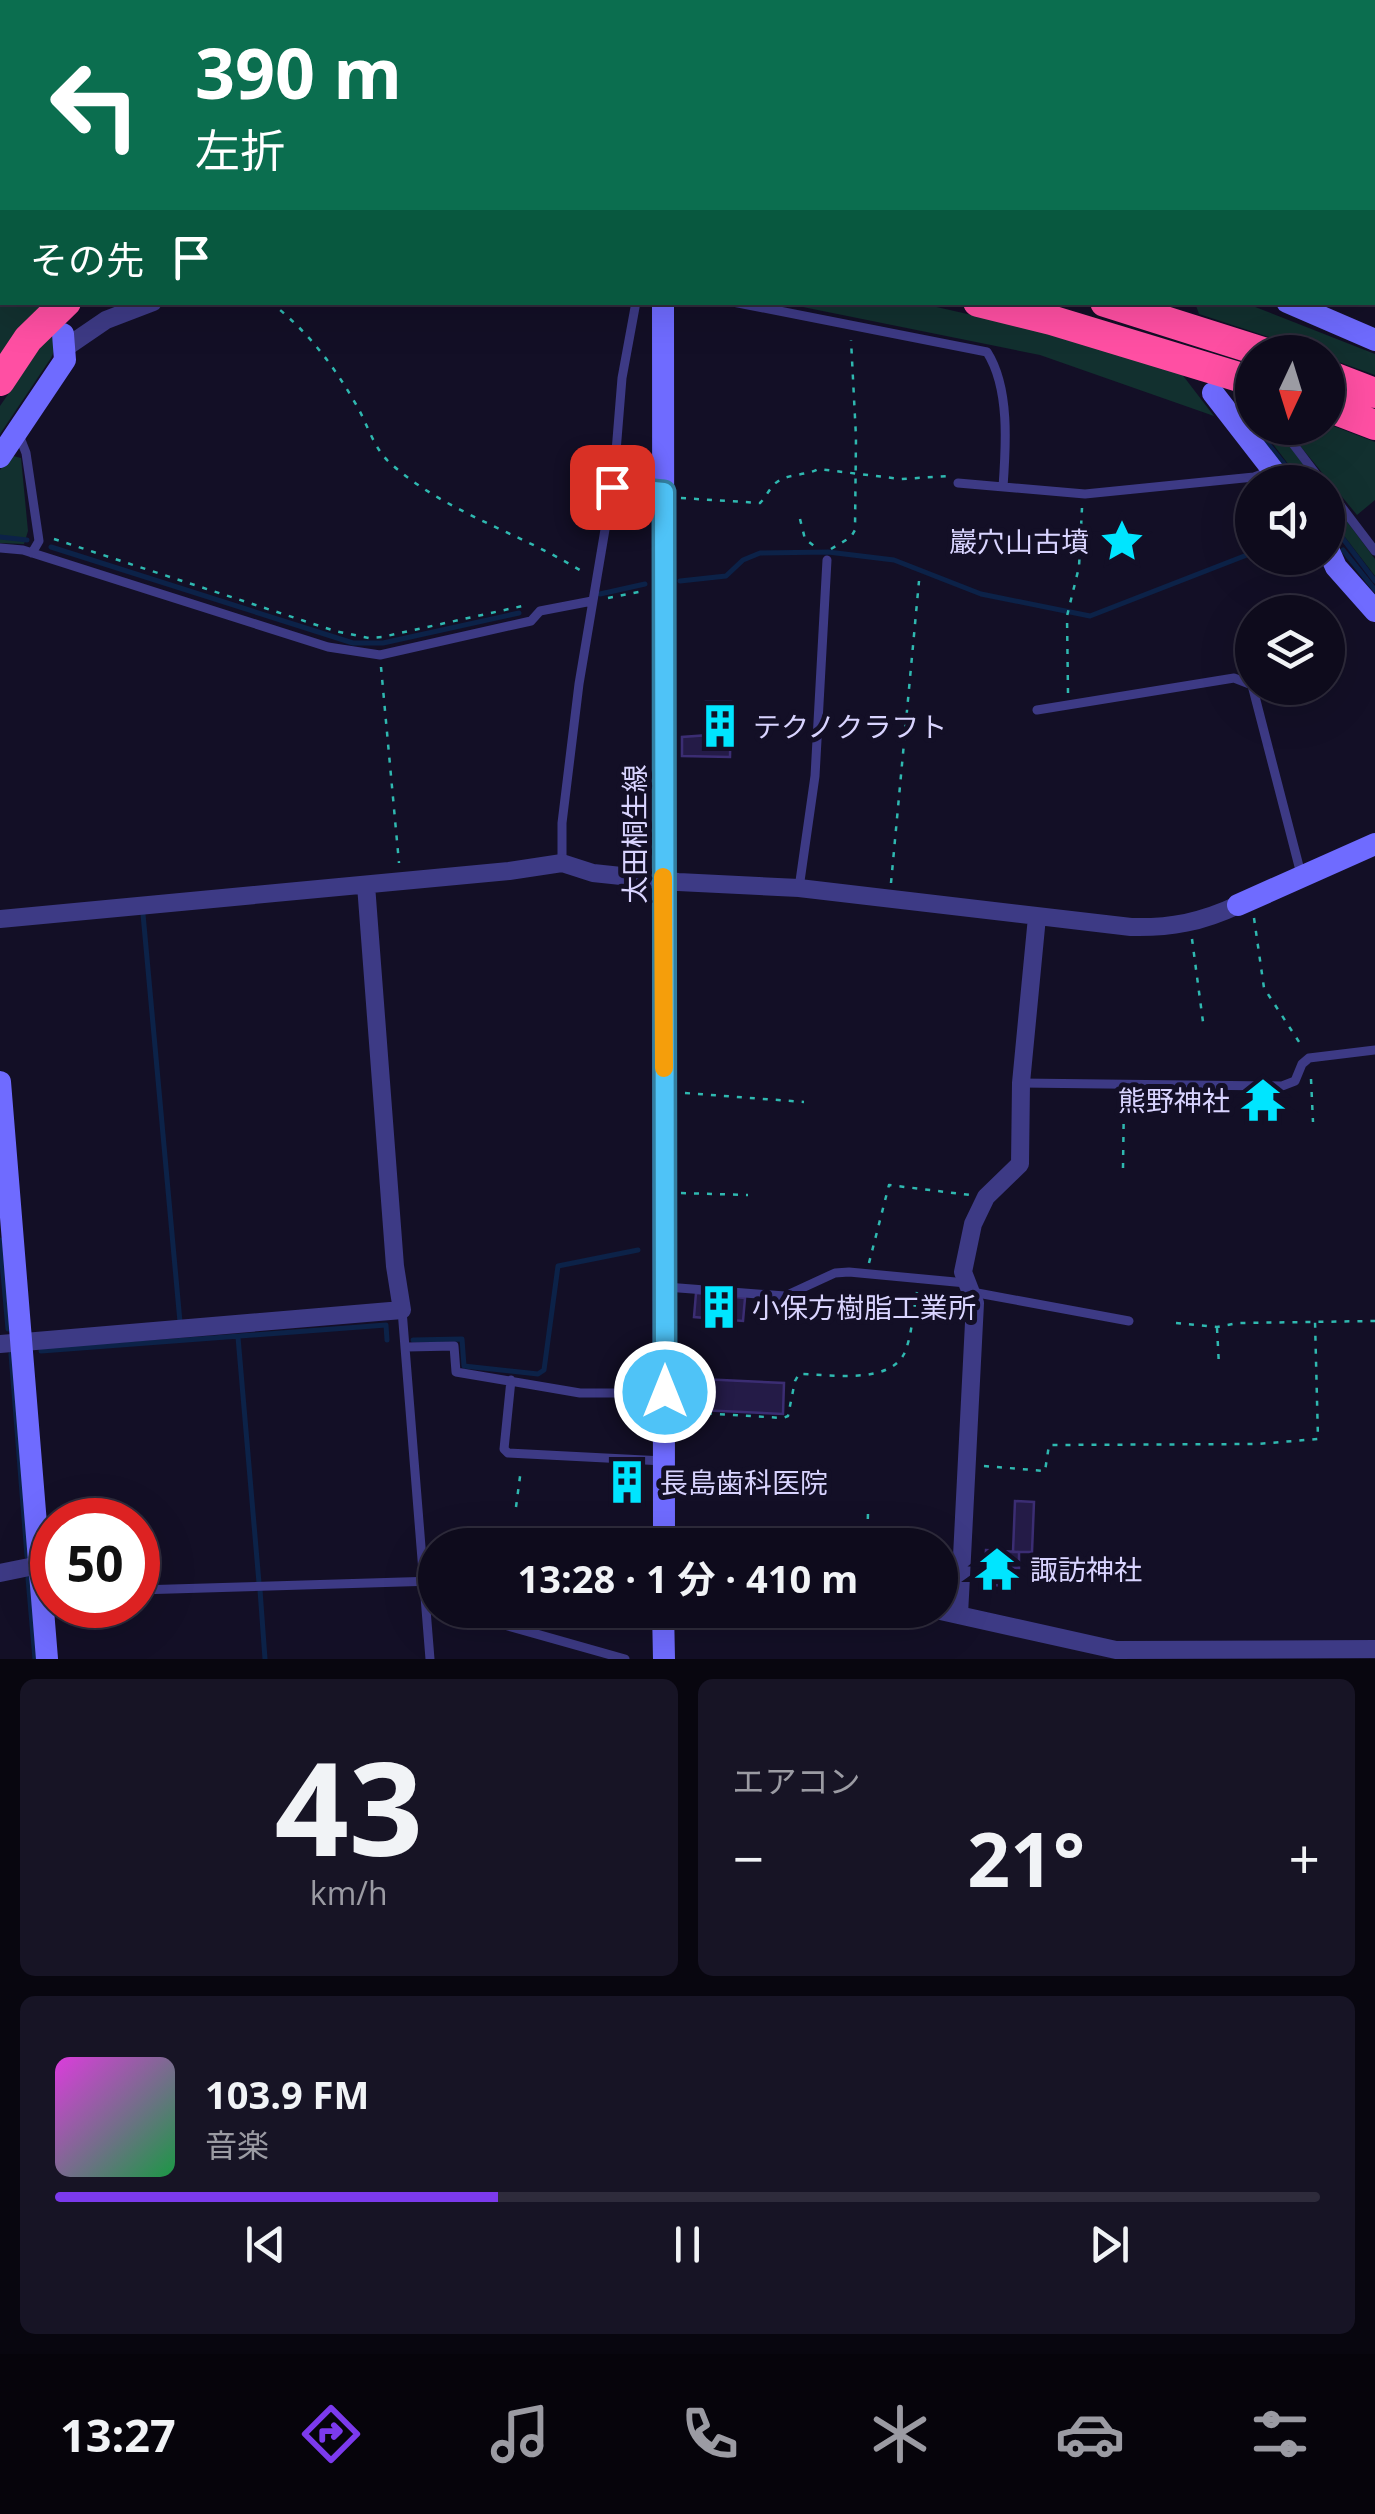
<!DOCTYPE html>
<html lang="ja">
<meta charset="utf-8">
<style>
:root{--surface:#0e0b1c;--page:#171425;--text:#f1f3f6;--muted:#9b9ba3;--line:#2e2b3b;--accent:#7c3aed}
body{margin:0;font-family:"Open Sans","Noto Sans JP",sans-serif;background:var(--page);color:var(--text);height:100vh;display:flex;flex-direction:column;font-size:38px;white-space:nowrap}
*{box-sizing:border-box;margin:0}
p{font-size:32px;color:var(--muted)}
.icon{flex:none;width:55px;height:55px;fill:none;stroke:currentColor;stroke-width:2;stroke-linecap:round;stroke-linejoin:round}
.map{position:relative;height:1659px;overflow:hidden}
.side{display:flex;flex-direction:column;gap:20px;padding:20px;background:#08060f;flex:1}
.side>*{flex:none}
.banner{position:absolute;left:0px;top:0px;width:1375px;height:305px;box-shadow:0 10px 40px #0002,0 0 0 2px var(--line);background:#0b6e4f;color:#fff;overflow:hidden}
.needle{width:65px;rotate:184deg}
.buttons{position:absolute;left:1235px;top:335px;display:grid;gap:20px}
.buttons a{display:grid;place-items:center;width:110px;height:110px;border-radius:50%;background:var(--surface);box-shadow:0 10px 40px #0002,0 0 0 2px var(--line);font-size:50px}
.speed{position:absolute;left:30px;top:1498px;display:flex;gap:20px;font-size:50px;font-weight:700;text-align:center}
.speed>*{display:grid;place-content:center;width:130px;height:130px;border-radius:50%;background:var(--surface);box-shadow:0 10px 40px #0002,0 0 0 2px var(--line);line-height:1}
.speed .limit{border:15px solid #d22;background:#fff;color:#111}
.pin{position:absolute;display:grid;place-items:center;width:85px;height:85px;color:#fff;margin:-42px;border-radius:20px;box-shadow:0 5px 15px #0006}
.me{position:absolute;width:110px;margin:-55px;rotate:0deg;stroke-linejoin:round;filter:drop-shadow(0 0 8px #0008)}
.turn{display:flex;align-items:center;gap:35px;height:210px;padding:0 30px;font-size:45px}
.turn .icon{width:130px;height:130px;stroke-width:2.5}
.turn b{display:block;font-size:70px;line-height:85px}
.then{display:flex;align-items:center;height:95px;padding:0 30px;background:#0003;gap:20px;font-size:38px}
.big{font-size:75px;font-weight:700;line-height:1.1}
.side .widget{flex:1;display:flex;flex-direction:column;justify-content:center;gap:15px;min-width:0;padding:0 35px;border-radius:15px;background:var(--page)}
.side .dial{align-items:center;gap:0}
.dial b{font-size:130px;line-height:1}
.song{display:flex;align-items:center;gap:30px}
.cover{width:120px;height:120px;border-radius:15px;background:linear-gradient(135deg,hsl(300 70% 55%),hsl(140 70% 35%))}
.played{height:10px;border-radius:5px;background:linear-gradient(90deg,var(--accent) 35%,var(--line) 35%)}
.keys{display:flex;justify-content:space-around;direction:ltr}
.heat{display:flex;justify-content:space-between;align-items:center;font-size:55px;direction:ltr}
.side .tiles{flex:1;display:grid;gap:20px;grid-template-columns:1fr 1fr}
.widget:last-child{grid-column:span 2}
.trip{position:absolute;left:418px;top:1528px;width:540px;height:100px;border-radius:50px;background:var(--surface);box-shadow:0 10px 40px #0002,0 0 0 2px var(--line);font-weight:700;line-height:100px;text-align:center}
.tabs{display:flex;height:160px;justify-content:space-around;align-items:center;background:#06040b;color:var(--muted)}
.tabs .icon{width:70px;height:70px}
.tabs .on{color:var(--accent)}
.tabs b{font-size:45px;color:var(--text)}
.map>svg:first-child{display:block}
</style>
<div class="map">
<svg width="1375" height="1659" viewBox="0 0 1375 1659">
<rect width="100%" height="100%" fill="#130f26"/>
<path fill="#12302f" d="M0,267H2V302L54,303L0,368Z
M783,303H919L1038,330L1181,373L1214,416L1040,355Z
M1195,303H1245L1375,354V375L1328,358V352H1314L1199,314Z
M50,333L56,347L51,358L0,434V406Z
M1328,424L1375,442V500L1357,515L1296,441L1299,436L1288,428H1328Z
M1268,429L1278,431L1317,482H1302L1263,431Z
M9,455L21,458L28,531L24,544L0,543V470Z
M1328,496L1375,559V576L1328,515Z"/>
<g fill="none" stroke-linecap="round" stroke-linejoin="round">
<path stroke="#0c2248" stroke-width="5" d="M1213,0L1214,2
M1244,414L1252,424
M1255,428L1299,482
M1328,519L1375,581
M0,537L27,540
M51,547L353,643H383L519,613
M1343,550L1375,590
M680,581L726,576L743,560L760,553L828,552L894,560L981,594L1090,616L1252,553
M600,594L645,584
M143,914L180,1322
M0,1240L8,1329
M238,1337L259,1583
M413,1340L462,1339L464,1366L538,1374L544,1370L558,1266L638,1250
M41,1351L386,1325L387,1340
M11,1354L27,1556
M28,1578L35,1659
M260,1590L265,1659"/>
</g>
<path fill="#241b47" stroke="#3b2d73" stroke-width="2.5" d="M1345,0H1375V58H1372V2Z
M706,702H731L730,757L682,756V737L709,735Z
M696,1293L745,1298L743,1321L694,1317Z
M679,1378L784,1383L783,1414L677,1409Z
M616,1465L642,1469L637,1499L611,1495Z
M1015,1501L1034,1502L1032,1552H1013Z
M986,1550L1019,1552V1568L1003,1567L1002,1572L1012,1573V1586L992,1585L993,1565H985Z"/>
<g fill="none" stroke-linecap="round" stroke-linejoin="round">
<path stroke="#2fb8b0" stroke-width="2.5" stroke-dasharray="5 8" stroke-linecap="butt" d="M1305,0L1306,2
M437,2L438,0
M895,2V0
M270,302C308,331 335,367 358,408C368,426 374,448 389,462C445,513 519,532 583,572
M586,472L603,474
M681,498L760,503C766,497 770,487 777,482C789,473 806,476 818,469L901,479L949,476
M800,519L805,539L818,549
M54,539L335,631L369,638L382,637L527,605
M831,549L851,537L855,530L856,437L851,340
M608,598L644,591
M381,667L399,863
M1068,693L1067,616L1079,567L1082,508
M891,883L919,581
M1254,918L1264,988L1303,1048
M1192,939L1203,1022
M1311,1079L1313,1122
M685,1093L804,1102
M1123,1168L1124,1095
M681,1193L748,1195
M869,1263L889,1185L970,1195
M1176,1323L1217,1327L1238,1323L1375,1321
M1217,1328L1219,1366
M681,1412L783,1418L788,1416L795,1381L799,1374C828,1374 888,1385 904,1354C912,1337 913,1311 917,1292
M984,1466L1045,1471L1049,1445L1257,1444L1318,1439L1315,1321
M516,1507L521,1469
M867,1545L868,1513"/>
<path stroke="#3d3a85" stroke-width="9" d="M1206,0L1207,2
M55,2V0
M733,302L987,352C1010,388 1006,446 1003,487
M1284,432L1322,482
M19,435L26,453L38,534L39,541L32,553
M958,483L1085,494L1254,477L1270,471
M612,487L659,492
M1328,489L1375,551
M0,548L23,550L328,647L380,655L531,621L540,611L592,601
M1037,710L1234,678L1252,685L1301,874
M562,863V823L579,684L614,476L622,378L636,302
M799,888L815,776L827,560
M1021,1083L1282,1086L1295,1081L1302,1064L1309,1058L1375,1050
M666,1287L785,1296L835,1273L849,1272L966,1283
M972,1292L1129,1321
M402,1310L430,1659
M407,1347L454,1346L456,1372L580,1393H662
M511,1380L504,1449L508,1453L664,1461
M577,1545L582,1535L661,1538
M138,1590L435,1581
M487,1610L494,1622L625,1659"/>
<path stroke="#3d3a85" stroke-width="18" d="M1020,0L1022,2
M1372,98H1375
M65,348L106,320L153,302
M0,919L509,871L562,863L593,873L678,882L799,888L1131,927C1171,928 1202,922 1238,905
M0,1344L402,1310L395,1266L366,885
M0,1573L39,1565
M720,1610H760
M779,1610L870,1618L884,1610
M936,1610L1116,1650L1375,1649
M959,1615L975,1303L963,1272L973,1224L986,1197L1020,1164L1021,1083L1037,917"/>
<path stroke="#6f6bff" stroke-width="22" d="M643,0V2
M0,149H2
M663,302L664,1545
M1287,302L1375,340
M1213,393L1282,482
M0,457L65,360L63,334
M1328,549L1336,567L1375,611
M1238,905L1375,844
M0,1082L47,1659
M663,1610L664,1659"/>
<path stroke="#ff4fa3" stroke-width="30" d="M0,217H2
M0,249H2
M978,302L1051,320L1252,381
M1105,302L1263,352
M1328,375L1375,393
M0,381L28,339L66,302
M1328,407L1375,425"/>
</g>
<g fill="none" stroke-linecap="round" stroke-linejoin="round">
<g stroke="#337fa1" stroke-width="25">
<path id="route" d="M612,487L664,492L665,1392"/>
</g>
<use href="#route" stroke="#4fc3f7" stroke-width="18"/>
<path stroke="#f59e0b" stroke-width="18" d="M663,877L664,1068"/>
</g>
<defs>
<g id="sight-bare" transform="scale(3.45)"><path d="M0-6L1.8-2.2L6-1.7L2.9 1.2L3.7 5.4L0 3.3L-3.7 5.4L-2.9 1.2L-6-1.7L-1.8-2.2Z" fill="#00e5ff" stroke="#130f26" stroke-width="2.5" paint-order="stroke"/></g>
<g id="building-bare" transform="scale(3.45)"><path d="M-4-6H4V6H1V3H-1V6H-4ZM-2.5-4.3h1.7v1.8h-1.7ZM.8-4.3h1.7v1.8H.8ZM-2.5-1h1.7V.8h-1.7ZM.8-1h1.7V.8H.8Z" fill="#00e5ff" stroke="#130f26" stroke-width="2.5" paint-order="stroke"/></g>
<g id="temple-bare" transform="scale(3.45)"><path d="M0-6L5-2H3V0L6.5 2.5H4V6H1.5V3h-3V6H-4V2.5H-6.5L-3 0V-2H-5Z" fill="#00e5ff" stroke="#130f26" stroke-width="2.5" paint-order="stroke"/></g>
</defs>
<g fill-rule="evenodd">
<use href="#sight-bare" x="1122" y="541"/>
<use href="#building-bare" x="720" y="726"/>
<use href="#temple-bare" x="1263" y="1100"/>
<use href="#building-bare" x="719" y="1307"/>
<use href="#building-bare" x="627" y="1482"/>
<use href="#temple-bare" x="997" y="1569"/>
</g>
<g text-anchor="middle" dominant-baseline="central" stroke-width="10" stroke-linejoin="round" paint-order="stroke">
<g font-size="28" fill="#d9d4ff" stroke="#130f26" text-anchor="start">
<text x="1089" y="541" text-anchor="end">巖穴山古墳</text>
<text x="753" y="726">テクノクラフト</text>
<text x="1230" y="1100" text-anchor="end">熊野神社</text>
<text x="752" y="1307">小保方樹脂工業所</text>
<text x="660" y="1482">長島歯科医院</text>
<text x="1030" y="1569">諏訪神社</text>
</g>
<g font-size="28" fill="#d9d4ff" stroke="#130f26">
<text transform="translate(634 834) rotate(-90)">太田桐生線</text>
</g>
</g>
</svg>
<div class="buttons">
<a><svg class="needle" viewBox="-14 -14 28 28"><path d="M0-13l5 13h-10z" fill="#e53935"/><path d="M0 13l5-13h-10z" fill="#9b9ba3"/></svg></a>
<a><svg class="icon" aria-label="sound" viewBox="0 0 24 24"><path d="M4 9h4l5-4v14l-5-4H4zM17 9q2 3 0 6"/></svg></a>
<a><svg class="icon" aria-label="layers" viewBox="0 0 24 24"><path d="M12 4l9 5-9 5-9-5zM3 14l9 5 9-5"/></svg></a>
</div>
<div class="speed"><div class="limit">50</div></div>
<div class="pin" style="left:612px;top:487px;background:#d93025"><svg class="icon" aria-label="arrive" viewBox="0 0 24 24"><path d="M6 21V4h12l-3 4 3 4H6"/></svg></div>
<svg class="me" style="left:665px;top:1392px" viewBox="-20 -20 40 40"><circle r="17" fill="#4fc3f7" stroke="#fff" stroke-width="3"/><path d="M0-11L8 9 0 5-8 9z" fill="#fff"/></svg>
<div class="trip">13:28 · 1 分 · 410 m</div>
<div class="banner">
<div class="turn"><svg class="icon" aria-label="left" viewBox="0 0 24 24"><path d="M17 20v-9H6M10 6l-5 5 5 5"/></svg><div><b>390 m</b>左折</div></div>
<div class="then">その先<svg class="icon" aria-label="arrive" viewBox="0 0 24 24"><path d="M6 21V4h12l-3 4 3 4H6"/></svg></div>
</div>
</div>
<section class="side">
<div class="tiles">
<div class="widget dial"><b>43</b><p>km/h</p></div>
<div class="widget"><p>エアコン</p>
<div class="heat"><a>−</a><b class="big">21°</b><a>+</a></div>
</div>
<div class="widget">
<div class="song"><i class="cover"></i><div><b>103.9 FM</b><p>音楽</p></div></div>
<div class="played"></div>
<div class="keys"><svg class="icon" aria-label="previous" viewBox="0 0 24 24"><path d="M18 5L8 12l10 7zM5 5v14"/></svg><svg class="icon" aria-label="pause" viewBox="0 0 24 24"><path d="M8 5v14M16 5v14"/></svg><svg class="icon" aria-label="next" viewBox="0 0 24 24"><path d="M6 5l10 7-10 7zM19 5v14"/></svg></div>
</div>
</div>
</section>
<nav class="tabs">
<b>13:27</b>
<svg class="icon on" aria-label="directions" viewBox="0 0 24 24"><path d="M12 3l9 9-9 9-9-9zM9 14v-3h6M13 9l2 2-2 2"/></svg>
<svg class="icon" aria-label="music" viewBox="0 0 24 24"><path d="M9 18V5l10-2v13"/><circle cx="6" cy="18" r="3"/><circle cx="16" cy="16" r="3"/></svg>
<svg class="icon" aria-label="phone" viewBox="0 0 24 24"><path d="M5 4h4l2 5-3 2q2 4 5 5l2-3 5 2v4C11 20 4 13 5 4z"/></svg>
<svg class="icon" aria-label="climate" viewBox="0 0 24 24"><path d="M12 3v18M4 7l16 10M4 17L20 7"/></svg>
<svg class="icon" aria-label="car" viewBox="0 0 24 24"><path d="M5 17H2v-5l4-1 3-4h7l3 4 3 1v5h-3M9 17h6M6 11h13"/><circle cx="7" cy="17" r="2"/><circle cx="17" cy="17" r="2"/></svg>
<svg class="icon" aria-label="filters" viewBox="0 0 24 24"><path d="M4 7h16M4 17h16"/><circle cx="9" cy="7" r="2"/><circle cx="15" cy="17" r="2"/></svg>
</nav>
